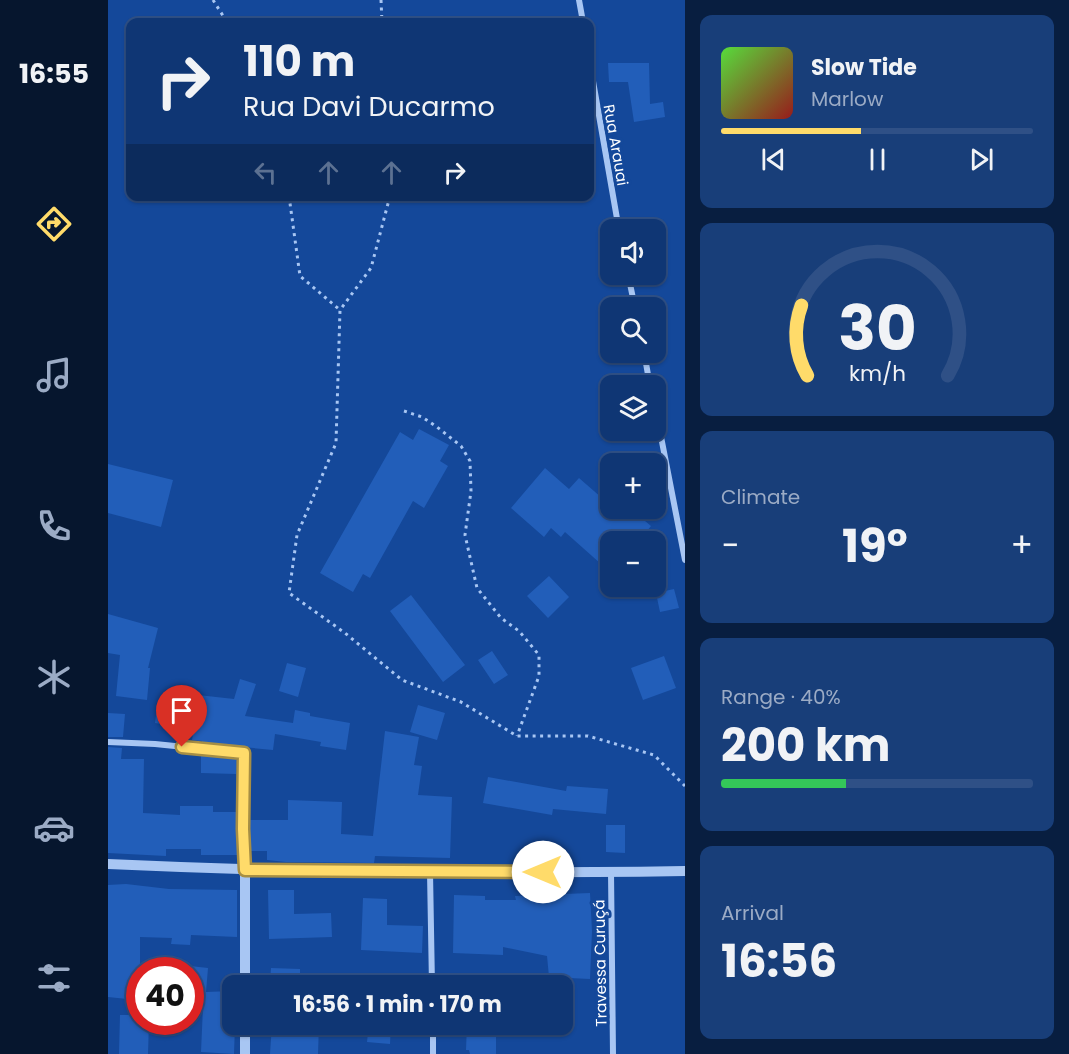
<!DOCTYPE html>
<meta charset="utf-8">
<style>
:root{--surface:#0f3674;--page:#183e79;--text:#f1f3f6;--muted:#9babc5;--line:#2f5086;--accent:#ffdb6a}
body{margin:0;font-family:Poppins,sans-serif;background:var(--page);color:var(--text);height:100vh;display:flex;flex-direction:column;font-size:22px;white-space:nowrap}
*{box-sizing:border-box;margin:0}
p{font-size:20px;color:var(--muted)}
.icon{flex:none;width:33px;height:33px;fill:none;stroke:currentColor;stroke-width:2;stroke-linecap:round;stroke-linejoin:round}
.map{position:relative;flex:1;overflow:hidden}
.details{display:flex;flex-direction:column;gap:15px;padding:15px;background:#081e40;width:384px}
.details>*{flex:none}
.guide{position:absolute;left:18px;top:18px;width:468px;height:183px;border-radius:12px;box-shadow:0 2px 4px #0004,0 0 0 2px var(--line);background:#0f3674;color:var(--text);overflow:hidden}
.controls{position:absolute;left:492px;top:219px;display:grid;gap:12px}
.controls a{display:grid;place-items:center;width:66px;height:66px;border-radius:12px;background:var(--surface);box-shadow:0 2px 4px #0004,0 0 0 2px var(--line);font-size:30px}
.speed{position:absolute;left:18px;top:957px;display:flex;gap:12px;font-size:30px;font-weight:700;text-align:center}
.speed>*{display:grid;place-content:center;width:78px;height:78px;border-radius:50%;background:var(--surface);box-shadow:0 2px 4px #0004,0 0 0 2px var(--line);line-height:1}
.speed .limit{border:9px solid #d22;background:#fff;color:#111}
.pin{position:absolute;display:grid;place-items:center;width:51px;height:51px;color:#fff;margin:-62px -26px;border-radius:50% 50% 50% 0;rotate:-45deg;box-shadow:0 0 6px #0007}
.pin .icon{rotate:45deg}
.me{position:absolute;width:66px;margin:-33px;rotate:270deg;stroke-linejoin:round;filter:drop-shadow(0 0 4px #0008)}
.turn{display:flex;align-items:center;gap:21px;height:126px;padding:0 18px;font-size:27px}
.turn .icon{width:78px;height:78px;stroke-width:2.5}
.turn b{display:block;font-size:42px;line-height:51px}
.lanes{display:flex;align-items:center;height:57px;padding:0 18px;background:#0003;justify-content:center;gap:30px;direction:ltr}
.lanes .off{opacity:.35}
.big{font-size:45px;font-weight:700;line-height:1.1}
.details .widget{flex:1;display:flex;flex-direction:column;justify-content:center;gap:9px;min-width:0;padding:0 21px;border-radius:12px;background:var(--page)}
.details .dial{align-items:center;gap:0}
.dial svg{height:156px;overflow:visible;fill:none;stroke:var(--line);stroke-width:7;stroke-linecap:round;text-anchor:middle}
.dial text{fill:var(--text);stroke:none}
.song{display:flex;align-items:center;gap:18px}
.cover{width:72px;height:72px;border-radius:9px;background:linear-gradient(135deg,hsl(110 70% 55%),hsl(0 70% 35%))}
.played{height:6px;border-radius:3px;background:linear-gradient(90deg,var(--accent) 45%,var(--line) 45%)}
.keys{display:flex;justify-content:space-around;direction:ltr}
.heat{display:flex;justify-content:space-between;align-items:center;font-size:33px;direction:ltr}
.charge{height:9px;border-radius:4px;background:linear-gradient(90deg,#34c759 40%,var(--line) 0)}
.trip{position:absolute;left:114px;top:975px;width:351px;height:60px;border-radius:12px;background:var(--surface);box-shadow:0 2px 4px #0004,0 0 0 2px var(--line);font-weight:700;line-height:60px;text-align:center}
main{display:flex;flex:1;min-height:0}
.tab-bar{display:flex;flex-direction:column;width:108px;justify-content:space-around;align-items:center;background:#06162e;color:var(--muted)}
.tab-bar .icon{width:42px;height:42px}
.tab-bar .active{color:var(--accent)}
.tab-bar b{font-size:27px;color:var(--text)}
.map>svg:first-child{display:block}
</style>
<main>
<nav class="tab-bar">
<b>16:55</b>
<svg class="icon active" aria-label="directions" viewBox="0 0 24 24"><path d="M12 3l9 9-9 9-9-9zM9 14v-3h6M13 9l2 2-2 2"/></svg>
<svg class="icon" aria-label="music" viewBox="0 0 24 24"><path d="M9 18V5l10-2v13"/><circle cx="6" cy="18" r="3"/><circle cx="16" cy="16" r="3"/></svg>
<svg class="icon" aria-label="phone" viewBox="0 0 24 24"><path d="M5 4h4l2 5-3 2q2 4 5 5l2-3 5 2v4C11 20 4 13 5 4z"/></svg>
<svg class="icon" aria-label="climate" viewBox="0 0 24 24"><path d="M12 3v18M4 7l16 10M4 17L20 7"/></svg>
<svg class="icon" aria-label="car" viewBox="0 0 24 24"><path d="M5 17H2v-5l4-1 3-4h7l3 4 3 1v5h-3M9 17h6M6 11h13"/><circle cx="7" cy="17" r="2"/><circle cx="17" cy="17" r="2"/></svg>
<svg class="icon" aria-label="filters" viewBox="0 0 24 24"><path d="M4 7h16M4 17h16"/><circle cx="9" cy="7" r="2"/><circle cx="15" cy="17" r="2"/></svg>
</nav>
<div class="map">
<svg width="577" height="1054" viewBox="0 0 577 1054">
<rect width="100%" height="100%" fill="#14489a"/>
<path fill="#225eb9" d="M500,63H541L542,104L555,102L557,117L526,122L520,82H501Z
M311,429L341,445L332,461L340,466L316,508L305,501L262,578L255,574L245,592L212,573L292,432L305,440Z
M0,464L65,480L53,527L0,513Z
M437,468L461,489L471,478L502,505V508H507L517,517L524,510L543,526L530,542H502V572L457,532L453,537L443,528L436,537L403,508Z
M441,576L461,597L440,618L419,596Z
M566,589L571,608L552,612L548,593Z
M303,595L357,665L335,682L282,611Z
M0,614L50,628L40,668H42L39,700L8,696L12,655L0,653Z
M384,651L400,675L386,684L370,660Z
M556,656L568,688L535,700L523,668Z
M179,663L198,668L190,697L171,691Z
M132,679L148,684L137,716L185,723L187,710L202,713V716L242,723L238,750L212,746L213,742L167,734L165,750L94,743V741L84,740L86,729L47,723L50,701L88,706L90,695L126,699Z
M310,705L337,713L329,740L302,732Z
M0,713L17,714L15,737H0Z
M277,731L311,737L306,765L314,766L310,795L344,797L342,858L267,856L266,863L178,862L159,860V851H141L140,820H180V800L234,802L233,834L265,836Z
M0,747L14,748L13,759H36L35,813L72,815V806H105V812H129L131,852L129,855H93V849H58V856L0,853Z
M93,754L129,758L128,774L93,773Z
M380,777L458,791L459,786L500,789L498,814L445,809L444,815L375,803Z
M498,825H517V853L498,852Z
M18,884L61,889L129,890V937L83,935L82,945L63,944L64,938L32,937V982H21L19,999L0,997V885Z
M160,890H186V914L223,913L224,937L161,939Z
M482,893L484,931L482,979L441,977L439,956L395,947V955L345,953L346,895L377,896V900H408L407,896Z
M255,898L279,899V925L315,926L314,953L253,950Z
M82,966L100,968L98,992L124,991V1025H127L126,1054L93,1052L95,1007L82,1008Z
M163,968L192,969V984L162,983Z
M12,1015H32V1022H41L40,1054H11Z
M164,1024H211L210,1054H162Z
M261,1024H283L282,1044L259,1042Z
M359,1024H388V1054H362L361,1050H358Z"/>
<g fill="none" stroke-linecap="round" stroke-linejoin="round">
<path stroke="#a8c6f3" stroke-width="3" stroke-dasharray="3 4.5" stroke-linecap="butt" d="M105,0L119,22
M273,0L274,22
M181,196L192,276L232,310
M282,196L263,268L232,310L228,443L189,535L181,593L237,633L294,680L353,702L409,736H480L546,755L577,786
M296,411L314,417L329,427L353,446L362,461L363,491L357,535L369,588L393,618L411,631L431,655V676L409,736"/>
<path stroke="#a8c6f3" stroke-width="6" d="M471,0L475,22
M482,64L511,230
M520,274L527,308
M536,352L542,386
M548,411L577,560
M0,742L47,744L136,753L135,829L137,870
M322,872L324,986
M503,872L505,1054
M325,1024V1054"/>
<path stroke="#a8c6f3" stroke-width="10" d="M0,864C192,873 385,874 577,871
M137,986V870
M137,1054V1024"/>
</g>
<g fill="none" stroke-linecap="round" stroke-linejoin="round">
<g stroke="#a68e45" stroke-width="15">
<path id="route" d="M74,747L136,753L135,829L137,870L435,872"/>
</g>
<use href="#route" stroke="#ffdb6a" stroke-width="10"/>
</g>
<g text-anchor="middle" dominant-baseline="central" stroke-width="6" stroke-linejoin="round" paint-order="stroke">
<g font-size="15" fill="#fff" stroke="#14489a">
<text transform="translate(508 145) rotate(80)">Rua Arauai</text>
<text transform="translate(492 963) rotate(-91)">Travessa Curuçá</text>
</g>
</g>
</svg>
<div class="controls">
<a><svg class="icon" aria-label="sound" viewBox="0 0 24 24"><path d="M4 9h4l5-4v14l-5-4H4zM17 9q2 3 0 6"/></svg></a>
<a><svg class="icon" aria-label="search" viewBox="0 0 24 24"><circle cx="10" cy="10" r="6"/><path d="M15 15l6 6"/></svg></a>
<a><svg class="icon" aria-label="layers" viewBox="0 0 24 24"><path d="M12 4l9 5-9 5-9-5zM3 14l9 5 9-5"/></svg></a>
<a>+</a>
<a>−</a>
</div>
<div class="speed"><div class="limit">40</div></div>
<div class="pin" style="left:74px;top:747px;background:#d93025"><svg class="icon" aria-label="arrive" viewBox="0 0 24 24"><path d="M6 21V4h12l-3 4 3 4H6"/></svg></div>
<svg class="me" style="left:435px;top:872px" viewBox="-20 -20 40 40"><circle r="19" fill="#fff"/><path d="M0-13L10 11 0 6-10 11z" fill="#ffdb6a"/></svg>
<div class="trip">16:56 · 1 min · 170 m</div>
<div class="guide">
<div class="turn"><svg class="icon" aria-label="right" viewBox="0 0 24 24"><path d="M7 20v-9h11M14 6l5 5-5 5"/></svg><div><b>110 m</b>Rua Davi Ducarmo</div></div>
<div class="lanes"><svg class="icon off" aria-label="left" viewBox="0 0 24 24"><path d="M17 20v-9H6M10 6l-5 5 5 5"/></svg><svg class="icon off" aria-label="ahead" viewBox="0 0 24 24"><path d="M12 20V5M6 11l6-6 6 6"/></svg><svg class="icon off" aria-label="ahead" viewBox="0 0 24 24"><path d="M12 20V5M6 11l6-6 6 6"/></svg><svg class="icon" aria-label="right" viewBox="0 0 24 24"><path d="M7 20v-9h11M14 6l5 5-5 5"/></svg></div>
</div>
</div>
<section class="details">
<div class="widget">
<div class="song"><i class="cover"></i><div><b>Slow Tide</b><p>Marlow</p></div></div>
<div class="played"></div>
<div class="keys"><svg class="icon" aria-label="previous" viewBox="0 0 24 24"><path d="M18 5L8 12l10 7zM5 5v14"/></svg><svg class="icon" aria-label="pause" viewBox="0 0 24 24"><path d="M8 5v14M16 5v14"/></svg><svg class="icon" aria-label="next" viewBox="0 0 24 24"><path d="M6 5l10 7-10 7zM19 5v14"/></svg></div>
</div>
<div class="widget dial"><svg viewBox="0 0 100 80">
<path d="M14 69A42 42 0 1 1 86 69"/>
<path d="M14 69A42 42 0 0 1 11 33" stroke="#ffdb6a"/>
<text x="50" y="56" font-size="32" font-weight="700">30</text>
<text x="50" y="72" font-size="11">km/h</text>
</svg></div>
<div class="widget"><p>Climate</p>
<div class="heat"><a>−</a><b class="big">19°</b><a>+</a></div>
</div>
<div class="widget"><p>Range · 40%</p><b class="big">200 km</b><div class="charge"></div></div>
<div class="widget"><p>Arrival</p><b class="big">16:56</b></div>
</section>
</main>
